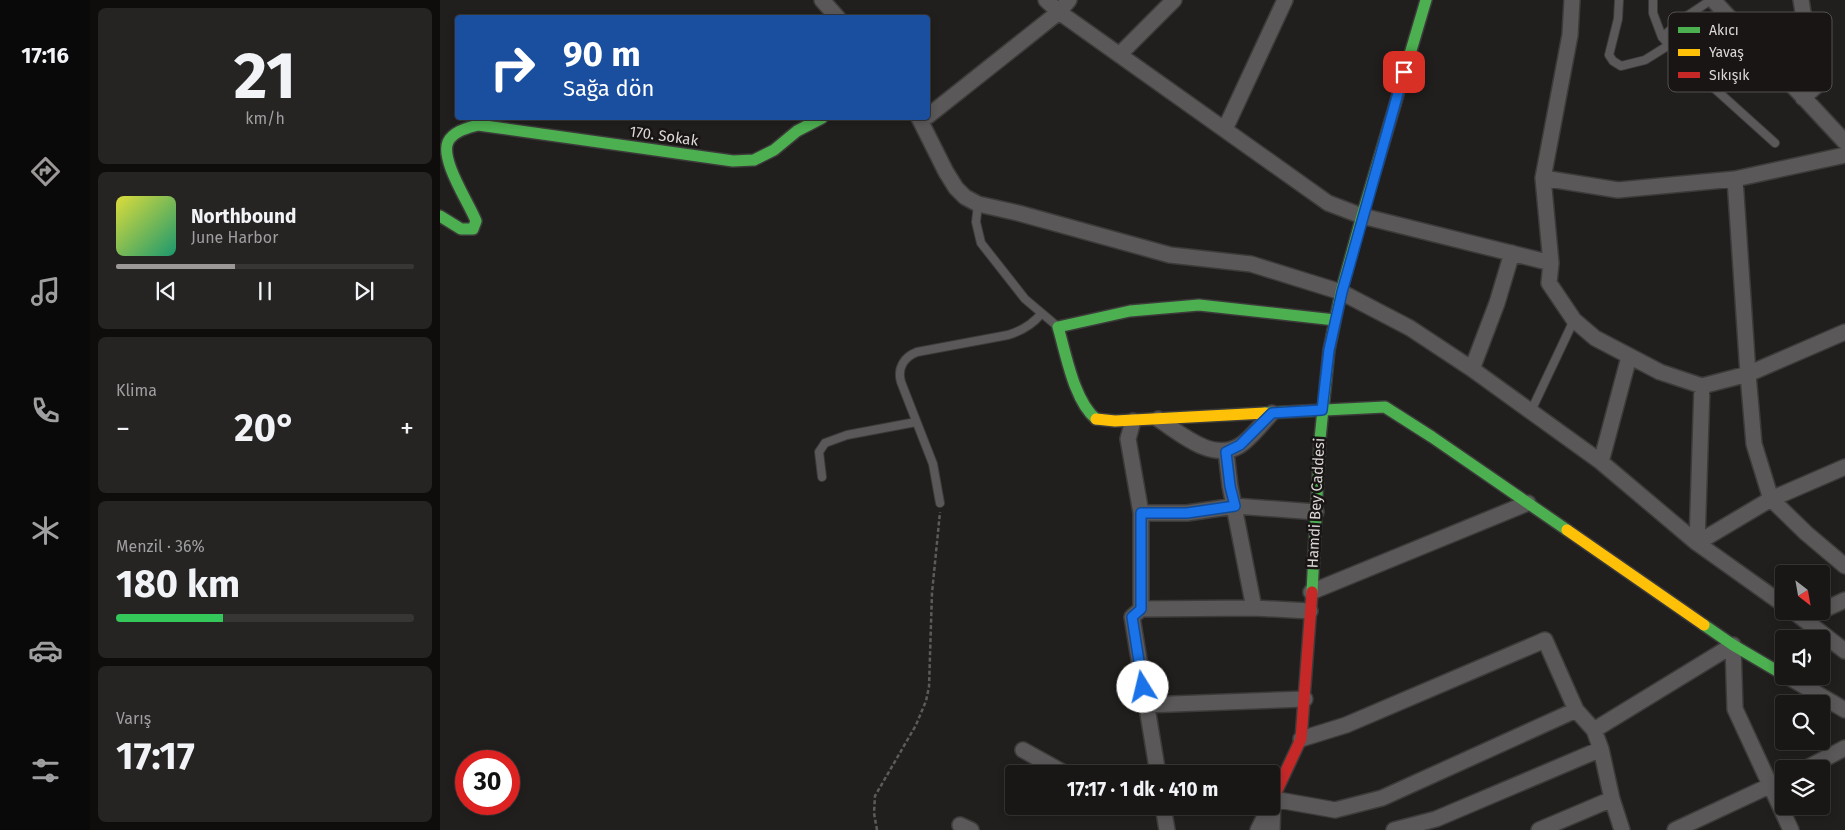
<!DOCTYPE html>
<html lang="tr">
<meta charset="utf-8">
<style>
:root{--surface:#191716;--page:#262423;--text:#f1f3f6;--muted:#9f9fa1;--line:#373635;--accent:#9b9897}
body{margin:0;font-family:"Fira Sans",sans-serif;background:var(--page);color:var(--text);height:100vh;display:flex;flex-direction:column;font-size:19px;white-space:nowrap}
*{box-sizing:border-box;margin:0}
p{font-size:16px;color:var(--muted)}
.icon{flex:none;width:28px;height:28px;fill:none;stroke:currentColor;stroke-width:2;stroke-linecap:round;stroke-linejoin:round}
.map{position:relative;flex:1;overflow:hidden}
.sheet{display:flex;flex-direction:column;gap:8px;padding:8px;background:#0e0d0c;width:350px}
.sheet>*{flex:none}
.hud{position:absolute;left:15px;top:15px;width:475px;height:105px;border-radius:5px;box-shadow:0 2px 8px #0003,0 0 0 1px var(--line);background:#1a4fa0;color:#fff;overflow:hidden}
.needle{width:32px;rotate:149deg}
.fabs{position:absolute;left:1335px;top:565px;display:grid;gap:10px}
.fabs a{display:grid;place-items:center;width:55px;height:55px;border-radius:5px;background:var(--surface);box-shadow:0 2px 8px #0003,0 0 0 1px var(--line);font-size:25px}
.speed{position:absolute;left:15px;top:750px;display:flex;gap:10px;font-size:25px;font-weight:700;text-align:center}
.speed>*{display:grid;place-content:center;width:65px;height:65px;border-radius:50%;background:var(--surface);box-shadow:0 2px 8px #0003,0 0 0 1px var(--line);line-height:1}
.speed .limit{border:8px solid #d22;background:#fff;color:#111}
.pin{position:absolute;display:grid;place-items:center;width:42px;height:42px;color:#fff;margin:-21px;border-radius:10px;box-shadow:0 2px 8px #0006}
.me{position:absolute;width:55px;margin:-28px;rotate:351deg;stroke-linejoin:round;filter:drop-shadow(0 0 4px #0008)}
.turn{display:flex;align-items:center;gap:18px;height:105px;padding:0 25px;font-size:22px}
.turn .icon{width:65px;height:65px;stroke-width:2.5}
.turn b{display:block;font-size:35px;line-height:42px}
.big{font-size:38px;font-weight:700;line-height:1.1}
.sheet .widget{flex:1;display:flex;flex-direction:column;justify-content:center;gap:8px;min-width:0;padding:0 18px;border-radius:8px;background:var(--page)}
.sheet .dial{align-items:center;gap:0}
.dial b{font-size:65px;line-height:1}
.song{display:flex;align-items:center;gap:15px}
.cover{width:60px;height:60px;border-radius:8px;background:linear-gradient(135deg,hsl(60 70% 55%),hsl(160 70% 35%))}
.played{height:5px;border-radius:2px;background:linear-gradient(90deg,var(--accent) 40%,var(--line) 40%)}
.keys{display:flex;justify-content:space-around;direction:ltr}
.heat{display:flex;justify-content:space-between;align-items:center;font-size:28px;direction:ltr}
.charge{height:8px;border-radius:4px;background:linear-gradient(90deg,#34c759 36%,var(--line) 0)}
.trip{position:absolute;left:565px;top:765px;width:275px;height:50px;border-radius:5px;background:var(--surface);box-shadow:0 2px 8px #0003,0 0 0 1px var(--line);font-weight:700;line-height:50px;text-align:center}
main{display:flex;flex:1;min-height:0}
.menu{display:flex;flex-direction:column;width:90px;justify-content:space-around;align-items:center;background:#0a0909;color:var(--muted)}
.menu .icon{width:35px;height:35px}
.menu .on{color:var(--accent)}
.menu b{font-size:22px;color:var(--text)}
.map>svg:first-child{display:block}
</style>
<main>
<nav class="menu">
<b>17:16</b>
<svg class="icon on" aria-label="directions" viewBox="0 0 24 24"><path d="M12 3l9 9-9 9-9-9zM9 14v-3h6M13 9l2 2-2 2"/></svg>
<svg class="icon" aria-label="music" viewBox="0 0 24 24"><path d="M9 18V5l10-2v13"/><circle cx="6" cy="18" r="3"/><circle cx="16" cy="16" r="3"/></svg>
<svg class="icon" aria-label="phone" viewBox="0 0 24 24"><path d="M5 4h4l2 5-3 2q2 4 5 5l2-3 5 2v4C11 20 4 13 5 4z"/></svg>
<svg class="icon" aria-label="climate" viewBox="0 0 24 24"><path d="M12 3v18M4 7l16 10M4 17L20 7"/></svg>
<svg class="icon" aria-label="car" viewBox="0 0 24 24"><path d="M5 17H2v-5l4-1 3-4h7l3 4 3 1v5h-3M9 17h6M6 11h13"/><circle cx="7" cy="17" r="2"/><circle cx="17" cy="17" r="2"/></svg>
<svg class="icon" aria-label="filters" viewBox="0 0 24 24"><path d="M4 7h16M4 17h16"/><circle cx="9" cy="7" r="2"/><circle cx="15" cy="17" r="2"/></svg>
</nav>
<section class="sheet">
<div class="widget dial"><b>21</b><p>km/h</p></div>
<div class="widget">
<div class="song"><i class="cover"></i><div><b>Northbound</b><p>June Harbor</p></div></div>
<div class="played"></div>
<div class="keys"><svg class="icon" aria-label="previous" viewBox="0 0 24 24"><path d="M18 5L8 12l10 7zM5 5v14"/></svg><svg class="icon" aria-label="pause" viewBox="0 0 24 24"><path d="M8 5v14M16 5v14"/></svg><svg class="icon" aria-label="next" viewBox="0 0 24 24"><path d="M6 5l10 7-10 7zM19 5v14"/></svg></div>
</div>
<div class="widget"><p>Klima</p>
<div class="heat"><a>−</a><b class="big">20°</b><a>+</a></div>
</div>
<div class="widget"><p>Menzil · 36%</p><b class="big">180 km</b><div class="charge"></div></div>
<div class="widget"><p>Varış</p><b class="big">17:17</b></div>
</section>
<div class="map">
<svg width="1405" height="830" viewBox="0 0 1405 830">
<rect width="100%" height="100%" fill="#211f1e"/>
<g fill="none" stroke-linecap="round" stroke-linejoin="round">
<g stroke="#3c3b3a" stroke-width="10">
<path id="lane" d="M1179,0L1178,19L1169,55L1173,61L1181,66L1205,60L1229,45
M1213,0V13L1222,37L1229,45L1244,61L1335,143
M1222,37L1247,16L1271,0
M538,204L536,222L541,243L585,299L617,326
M1091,411L1134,320
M382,477L379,452L385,443L407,435L476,422
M500,503L493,464L461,382C457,368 464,357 477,352L568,335C581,331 592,325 601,314"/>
</g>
<g stroke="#3c3b3a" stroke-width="18">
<path id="street" d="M382,0L398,18
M606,0L619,12L888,203L922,216L1111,263
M1132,0L1130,35L1103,178L1111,263L1109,283L1134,320L1155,338L1220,372L1262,386L1308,374L1405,332
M1273,0L1405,142
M1361,0L1375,87L1363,98
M680,54L734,0
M488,116L619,12L629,0
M479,118L506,172L516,188L525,197L538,204L578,213L730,255L811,264L901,292L970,328L1032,369L1161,462L1257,543L1344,605
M785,129L845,0
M1103,178L1178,190L1295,179L1405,155
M1295,179L1308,374L1314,444L1331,499L1366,533L1405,566
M1032,369L1057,303L1072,253
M718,419C740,433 772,462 799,446C810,440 823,422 832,413
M693,421L688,439L701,513V609
M786,452L790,486L814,608
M1161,462L1189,357
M701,513H747L795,506L876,512
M1257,543L1331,499L1405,467
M1257,543L1262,386
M871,592L1088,503
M1353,611L1405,651
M1381,611L1405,600
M1293,645L1295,709L1351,830
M1347,676L1405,710
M706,705L865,699
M1154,730L1293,645
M861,739L906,725L1105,640L1136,710L1154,730L1161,749L1172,799L1182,830
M583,750L626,774
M1365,769L1405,748
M718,774L692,617L701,609L814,608L870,611
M723,806L727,830
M520,825L531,830
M818,830L830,806
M832,830L833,799L895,810L942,798L1136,710
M954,830L996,819L1161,749
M1099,830L1172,799
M1235,830L1344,779"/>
</g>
<g stroke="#3c3b3a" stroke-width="14">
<path id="fast" d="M0,216L21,229H33L36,221C29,203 0,160 8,142C13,131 28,128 38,125L293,161L314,160L334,150L357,131L382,118
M825,413L945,407L992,437L1127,530
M656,419C634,401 626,354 618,327L690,311L759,305L895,320
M872,592L880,439L889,350L901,292L922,216L986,0
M1264,625L1293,645L1344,675"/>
</g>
<g stroke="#3c3b3a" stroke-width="14">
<path id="slow" d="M656,419L675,421L825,413
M1127,530L1264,625"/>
</g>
<g stroke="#3c3b3a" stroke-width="14">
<path id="jam" d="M831,803L861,739L872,592"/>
</g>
<path stroke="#5c5b5b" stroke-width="2.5" stroke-dasharray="4 2.5" stroke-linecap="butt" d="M437,830L434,813L435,796L476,725L486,701L489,687L492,593L500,512"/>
<use href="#lane" stroke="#5a5858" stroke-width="8"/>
<use href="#street" stroke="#5a5858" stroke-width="15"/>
<use href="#fast" stroke="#4caf50" stroke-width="11"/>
<use href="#slow" stroke="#ffc107" stroke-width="11"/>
<use href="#jam" stroke="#c62828" stroke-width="11"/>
</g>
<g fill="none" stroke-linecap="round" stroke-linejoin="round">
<g stroke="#114b97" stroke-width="12">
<path id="route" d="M703,687L692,617L701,609V513H747L795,506L790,486L786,452L800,445L832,413L882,410L889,350L902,292L964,72"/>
</g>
<use href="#route" stroke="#1a73e8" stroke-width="9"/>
</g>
<g text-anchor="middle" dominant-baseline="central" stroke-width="5" stroke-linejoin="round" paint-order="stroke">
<g font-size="15" fill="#dcd9d8" stroke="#181514">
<text transform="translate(224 136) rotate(8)">170. Sokak</text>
<text transform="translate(876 503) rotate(-87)">Hamdi Bey Caddesi</text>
</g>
</g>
<rect x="1228" y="12" width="164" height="80" rx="8" fill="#181514" stroke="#53504f" stroke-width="1"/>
<rect x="1238" y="27" width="22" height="6" fill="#4caf50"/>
<rect x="1238" y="49" width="22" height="7" fill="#ffc107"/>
<rect x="1238" y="72" width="22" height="6" fill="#c62828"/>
<g font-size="14" fill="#dcd9d8">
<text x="1269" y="35">Akıcı</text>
<text x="1269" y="57">Yavaş</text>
<text x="1269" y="80">Sıkışık</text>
</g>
</svg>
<div class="fabs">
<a><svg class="needle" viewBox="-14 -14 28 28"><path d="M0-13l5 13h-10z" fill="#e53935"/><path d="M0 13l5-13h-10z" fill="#9f9fa1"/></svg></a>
<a><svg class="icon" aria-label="sound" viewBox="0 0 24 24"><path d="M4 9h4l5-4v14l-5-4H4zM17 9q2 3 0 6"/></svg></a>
<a><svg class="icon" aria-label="search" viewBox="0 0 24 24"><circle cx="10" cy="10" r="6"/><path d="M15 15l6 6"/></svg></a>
<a><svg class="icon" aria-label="layers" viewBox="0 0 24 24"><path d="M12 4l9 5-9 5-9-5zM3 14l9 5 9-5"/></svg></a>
</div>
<div class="speed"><div class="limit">30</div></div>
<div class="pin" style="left:964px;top:72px;background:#d93025"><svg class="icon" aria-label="arrive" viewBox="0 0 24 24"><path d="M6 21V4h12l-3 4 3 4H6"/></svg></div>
<svg class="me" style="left:703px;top:687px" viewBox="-20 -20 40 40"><circle r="19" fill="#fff"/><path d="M0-13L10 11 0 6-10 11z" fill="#1a73e8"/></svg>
<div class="trip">17:17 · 1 dk · 410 m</div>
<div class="hud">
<div class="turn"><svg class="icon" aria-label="right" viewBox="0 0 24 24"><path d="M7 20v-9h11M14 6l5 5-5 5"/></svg><div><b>90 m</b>Sağa dön</div></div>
</div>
</div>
</main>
